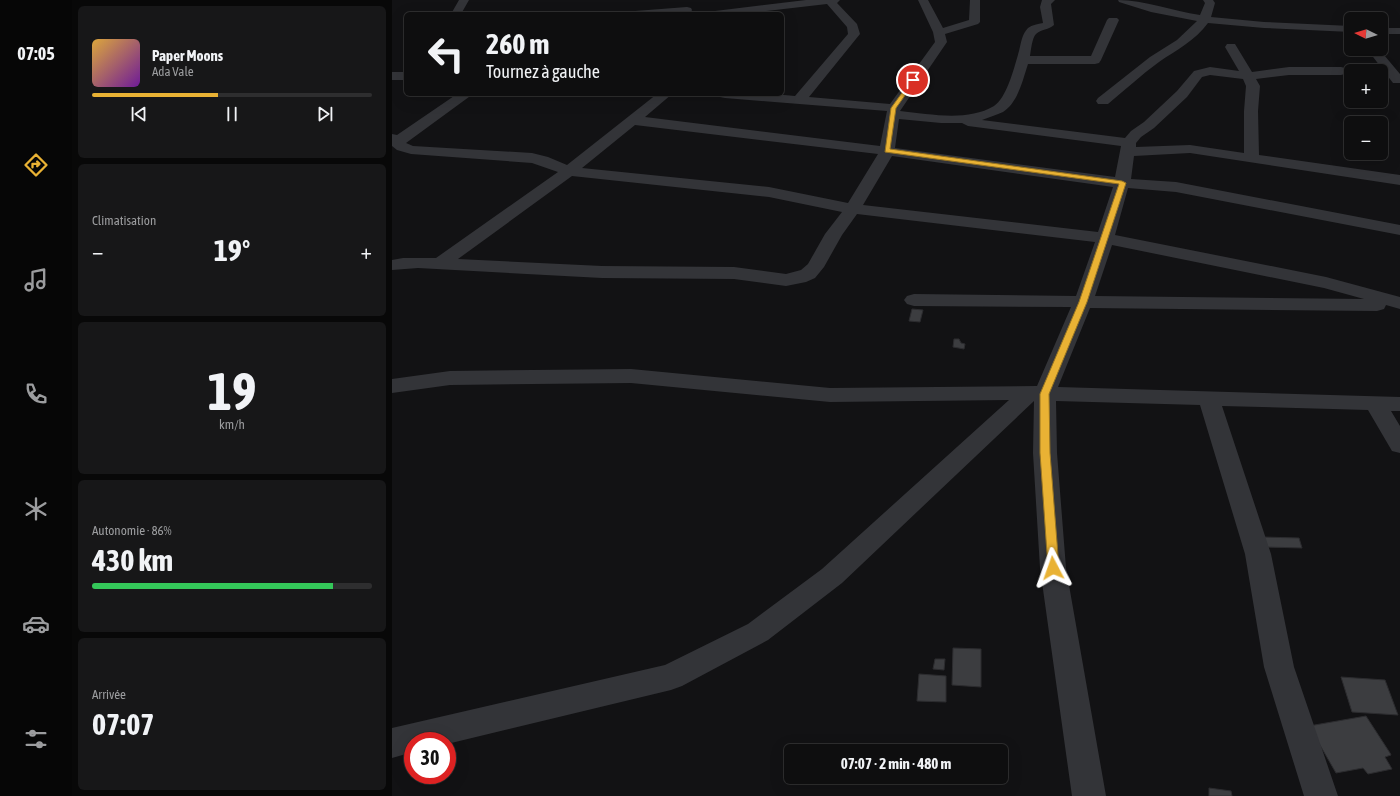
<!DOCTYPE html>
<html lang="fr">
<meta charset="utf-8">
<style>
:root{--surface:#0e0e0f;--page:#171718;--text:#f1f3f6;--muted:#9b9c9e;--line:#2e2e2f;--accent:#e9b234}
body{margin:0;font-family:"Asap Condensed",sans-serif;background:var(--page);color:var(--text);height:100vh;display:flex;flex-direction:column;font-size:15px;white-space:nowrap}
*{box-sizing:border-box;margin:0}
p{font-size:13px;color:var(--muted)}
.icon{flex:none;width:22px;height:22px;fill:none;stroke:currentColor;stroke-width:2;stroke-linecap:round;stroke-linejoin:round}
.map{position:relative;flex:1;overflow:hidden}
.side{display:flex;flex-direction:column;gap:6px;padding:6px;background:#080808;width:320px}
.side>*{flex:none}
.top-card{position:absolute;left:12px;top:12px;width:380px;height:84px;border-radius:6px;box-shadow:0 4px 16px #0002,0 0 0 1px var(--line);background:#0e0e0f;color:var(--text);overflow:hidden}
.needle{width:26px;rotate:275deg}
.controls{position:absolute;left:952px;top:12px;display:grid;gap:8px}
.controls a{display:grid;place-items:center;width:44px;height:44px;border-radius:6px;background:var(--surface);box-shadow:0 4px 16px #0002,0 0 0 1px var(--line);font-size:20px}
.speed{position:absolute;left:12px;top:732px;display:flex;gap:8px;font-size:20px;font-weight:700;text-align:center}
.speed>*{display:grid;place-content:center;width:52px;height:52px;border-radius:50%;background:var(--surface);box-shadow:0 4px 16px #0002,0 0 0 1px var(--line);line-height:1}
.speed .limit{border:6px solid #d22;background:#fff;color:#111}
.pin{position:absolute;display:grid;place-items:center;width:34px;height:34px;color:#fff;margin:-17px;border:2px solid #fff;border-radius:50%;box-shadow:0 1px 4px #0007}
.me{position:absolute;width:44px;margin:-22px;rotate:356deg;stroke-linejoin:round;filter:drop-shadow(0 0 3px #0008)}
.turn{display:flex;align-items:center;gap:14px;height:84px;padding:0 16px;font-size:18px}
.turn .icon{width:52px;height:52px;stroke-width:2.5}
.turn b{display:block;font-size:28px;line-height:34px}
.big{font-size:30px;font-weight:700;line-height:1.1}
.side .widget{flex:1;display:flex;flex-direction:column;justify-content:center;gap:6px;min-width:0;padding:0 14px;border-radius:6px;background:var(--page)}
.side .dial{align-items:center;gap:0}
.dial b{font-size:52px;line-height:1}
.song{display:flex;align-items:center;gap:12px}
.cover{width:48px;height:48px;border-radius:6px;background:linear-gradient(135deg,hsl(40 70% 55%),hsl(280 70% 35%))}
.played{height:4px;border-radius:2px;background:linear-gradient(90deg,var(--accent) 45%,var(--line) 45%)}
.keys{display:flex;justify-content:space-around;direction:ltr}
.heat{display:flex;justify-content:space-between;align-items:center;font-size:22px;direction:ltr}
.charge{height:6px;border-radius:3px;background:linear-gradient(90deg,#34c759 86%,var(--line) 0)}
.trip{position:absolute;left:392px;top:744px;width:224px;height:40px;border-radius:6px;background:var(--surface);box-shadow:0 4px 16px #0002,0 0 0 1px var(--line);font-weight:700;line-height:40px;text-align:center}
main{display:flex;flex:1;min-height:0}
.tabs{display:flex;flex-direction:column;width:72px;justify-content:space-around;align-items:center;background:#060606;color:var(--muted)}
.tabs .icon{width:28px;height:28px}
.tabs .current{color:var(--accent)}
.tabs b{font-size:18px;color:var(--text)}
.map>svg:first-child{display:block}
</style>
<main>
<nav class="tabs">
<b>07:05</b>
<svg class="icon current" aria-label="directions" viewBox="0 0 24 24"><path d="M12 3l9 9-9 9-9-9zM9 14v-3h6M13 9l2 2-2 2"/></svg>
<svg class="icon" aria-label="music" viewBox="0 0 24 24"><path d="M9 18V5l10-2v13"/><circle cx="6" cy="18" r="3"/><circle cx="16" cy="16" r="3"/></svg>
<svg class="icon" aria-label="phone" viewBox="0 0 24 24"><path d="M5 4h4l2 5-3 2q2 4 5 5l2-3 5 2v4C11 20 4 13 5 4z"/></svg>
<svg class="icon" aria-label="climate" viewBox="0 0 24 24"><path d="M12 3v18M4 7l16 10M4 17L20 7"/></svg>
<svg class="icon" aria-label="car" viewBox="0 0 24 24"><path d="M5 17H2v-5l4-1 3-4h7l3 4 3 1v5h-3M9 17h6M6 11h13"/><circle cx="7" cy="17" r="2"/><circle cx="17" cy="17" r="2"/></svg>
<svg class="icon" aria-label="filters" viewBox="0 0 24 24"><path d="M4 7h16M4 17h16"/><circle cx="9" cy="7" r="2"/><circle cx="15" cy="17" r="2"/></svg>
</nav>
<section class="side">
<div class="widget">
<div class="song"><i class="cover"></i><div><b>Paper Moons</b><p>Ada Vale</p></div></div>
<div class="played"></div>
<div class="keys"><svg class="icon" aria-label="previous" viewBox="0 0 24 24"><path d="M18 5L8 12l10 7zM5 5v14"/></svg><svg class="icon" aria-label="pause" viewBox="0 0 24 24"><path d="M8 5v14M16 5v14"/></svg><svg class="icon" aria-label="next" viewBox="0 0 24 24"><path d="M6 5l10 7-10 7zM19 5v14"/></svg></div>
</div>
<div class="widget"><p>Climatisation</p>
<div class="heat"><a>−</a><b class="big">19°</b><a>+</a></div>
</div>
<div class="widget dial"><b>19</b><p>km/h</p></div>
<div class="widget"><p>Autonomie · 86%</p><b class="big">430 km</b><div class="charge"></div></div>
<div class="widget"><p>Arrivée</p><b class="big">07:07</b></div>
</section>
<div class="map">
<svg width="1008" height="796" viewBox="0 0 1008 796">
<rect width="100%" height="100%" fill="#121214"/>
<path fill="#3c3d40" stroke="#2c2c2f" d="M520,309L531,310L528,322L517,321Z
M562,339H567L569,343L573,344L572,349L561,347Z
M870,537L907,538L910,548L873,547Z
M561,648L589,649V687L560,685Z
M543,659H553L552,670L541,669Z
M527,674L554,676V702L525,701Z
M949,677L993,680L1006,715L960,712Z
M974,716L998,753L999,755L993,757L1000,769L976,774L971,768L944,773L917,726Z
M817,788L839,791L840,796H817Z"/>
<g fill="none" stroke-linecap="round" stroke-linejoin="round">
<path fill="#333438" fill-rule="evenodd" d="M67,0H77L69,14H59Z
M414,0H448L445,3L465,24L468,34L417,97L498,104L543,42L541,32L526,0H536L551,28L577,20L578,0H588V22L586,24L553,34L555,42L508,111C538,114 575,122 602,106C615,98 623,65 627,51C629,43 630,34 636,28C640,25 646,24 651,23L648,7L650,0H663L659,4L662,25C657,30 649,29 644,34C640,38 639,50 638,56H699L715,20L717,18H725L727,20L709,60L707,63L703,64H636C631,79 626,103 611,112C605,115 597,117 590,120L733,138L739,131L752,122L785,91L802,71L818,67L847,71L833,47L835,44H843L860,72L897,67H949L953,68L955,71L953,74L949,75H897L864,79L868,86L866,111L867,155L1008,175V185L798,153L742,156L739,179L784,182L1008,225V235L784,192L736,188L723,235L934,277L1008,297V309L994,305L992,309L985,311L698,308L666,387L1008,397V411H999L1008,426V453L1000,451L976,410L830,406L879,554L902,667L946,796H912L872,667L853,554L808,405L664,401L665,453L674,568L714,796H680L648,568L641,453L642,401L450,583L376,640L290,686L279,690L55,744V741H21V752L0,758V728L273,665L356,624L430,569L617,400L438,402L239,383L58,385L0,393V379L58,371L239,369L438,388L645,386L679,307L522,306L515,304L512,300L515,296L522,294L684,296L703,242L465,214L450,235L432,267L423,278L414,282L394,286L342,279L210,278L26,268L0,270V260L11,258H44L166,172L140,163L19,154L5,150L0,146V134L5,135L65,94H81L14,143L21,146L140,153L156,157L175,165L265,94H280L253,117L488,146L495,111L333,98L328,97L326,94H381L403,96L456,34L455,27L435,4L347,14H322L323,11ZM818,75L851,79L854,86L852,111V153L798,145L744,147V143L749,137L762,128L795,97L810,77ZM507,119L549,123H570L576,126L729,146L723,177L503,148ZM243,125L486,154L456,203L377,187L190,168ZM500,156L721,187L706,232L471,205ZM180,176L377,197L450,212L433,234L416,264L409,270L394,274L342,267L210,266L66,259ZM720,245L932,288L972,299L703,296Z
M726,0C752,0 781,11 808,15L813,3L811,0H821L823,3L819,17L872,22L959,26V32L872,28L816,23C803,41 784,50 767,62C749,75 733,90 716,104H706L704,101L706,98L758,57L785,40L805,21L759,12L727,2Z
M295,7L299,8L300,10L299,12L285,14H238L243,11Z
M989,28H1008V34H989Z
M975,49H987L1008,74V83H1001Z
M0,72H14V80H0Z"/>
</g>
<path fill="#e9b234" stroke="#977422" d="M520,79L524,80L504,108L498,149L730,181L734,183L695,302L657,394L658,453L667,568L665,571L661,573L657,571L656,568L648,453V394L687,302L727,184L493,152L499,108Z"/>
</svg>
<div class="controls">
<a><svg class="needle" viewBox="-14 -14 28 28"><path d="M0-13l5 13h-10z" fill="#e53935"/><path d="M0 13l5-13h-10z" fill="#9b9c9e"/></svg></a>
<a>+</a>
<a>−</a>
</div>
<div class="speed"><div class="limit">30</div></div>
<div class="pin" style="left:521px;top:80px;background:#d93025"><svg class="icon" aria-label="arrive" viewBox="0 0 24 24"><path d="M6 21V4h12l-3 4 3 4H6"/></svg></div>
<svg class="me" style="left:661px;top:568px" viewBox="-20 -20 40 40"><path d="M0-17L14 15 0 8-14 15z" fill="#e9b234" stroke="#fff" stroke-width="4"/></svg>
<div class="trip">07:07 · 2 min · 480 m</div>
<div class="top-card">
<div class="turn"><svg class="icon" aria-label="left" viewBox="0 0 24 24"><path d="M17 20v-9H6M10 6l-5 5 5 5"/></svg><div><b>260 m</b>Tournez à gauche</div></div>
</div>
</div>
</main>
